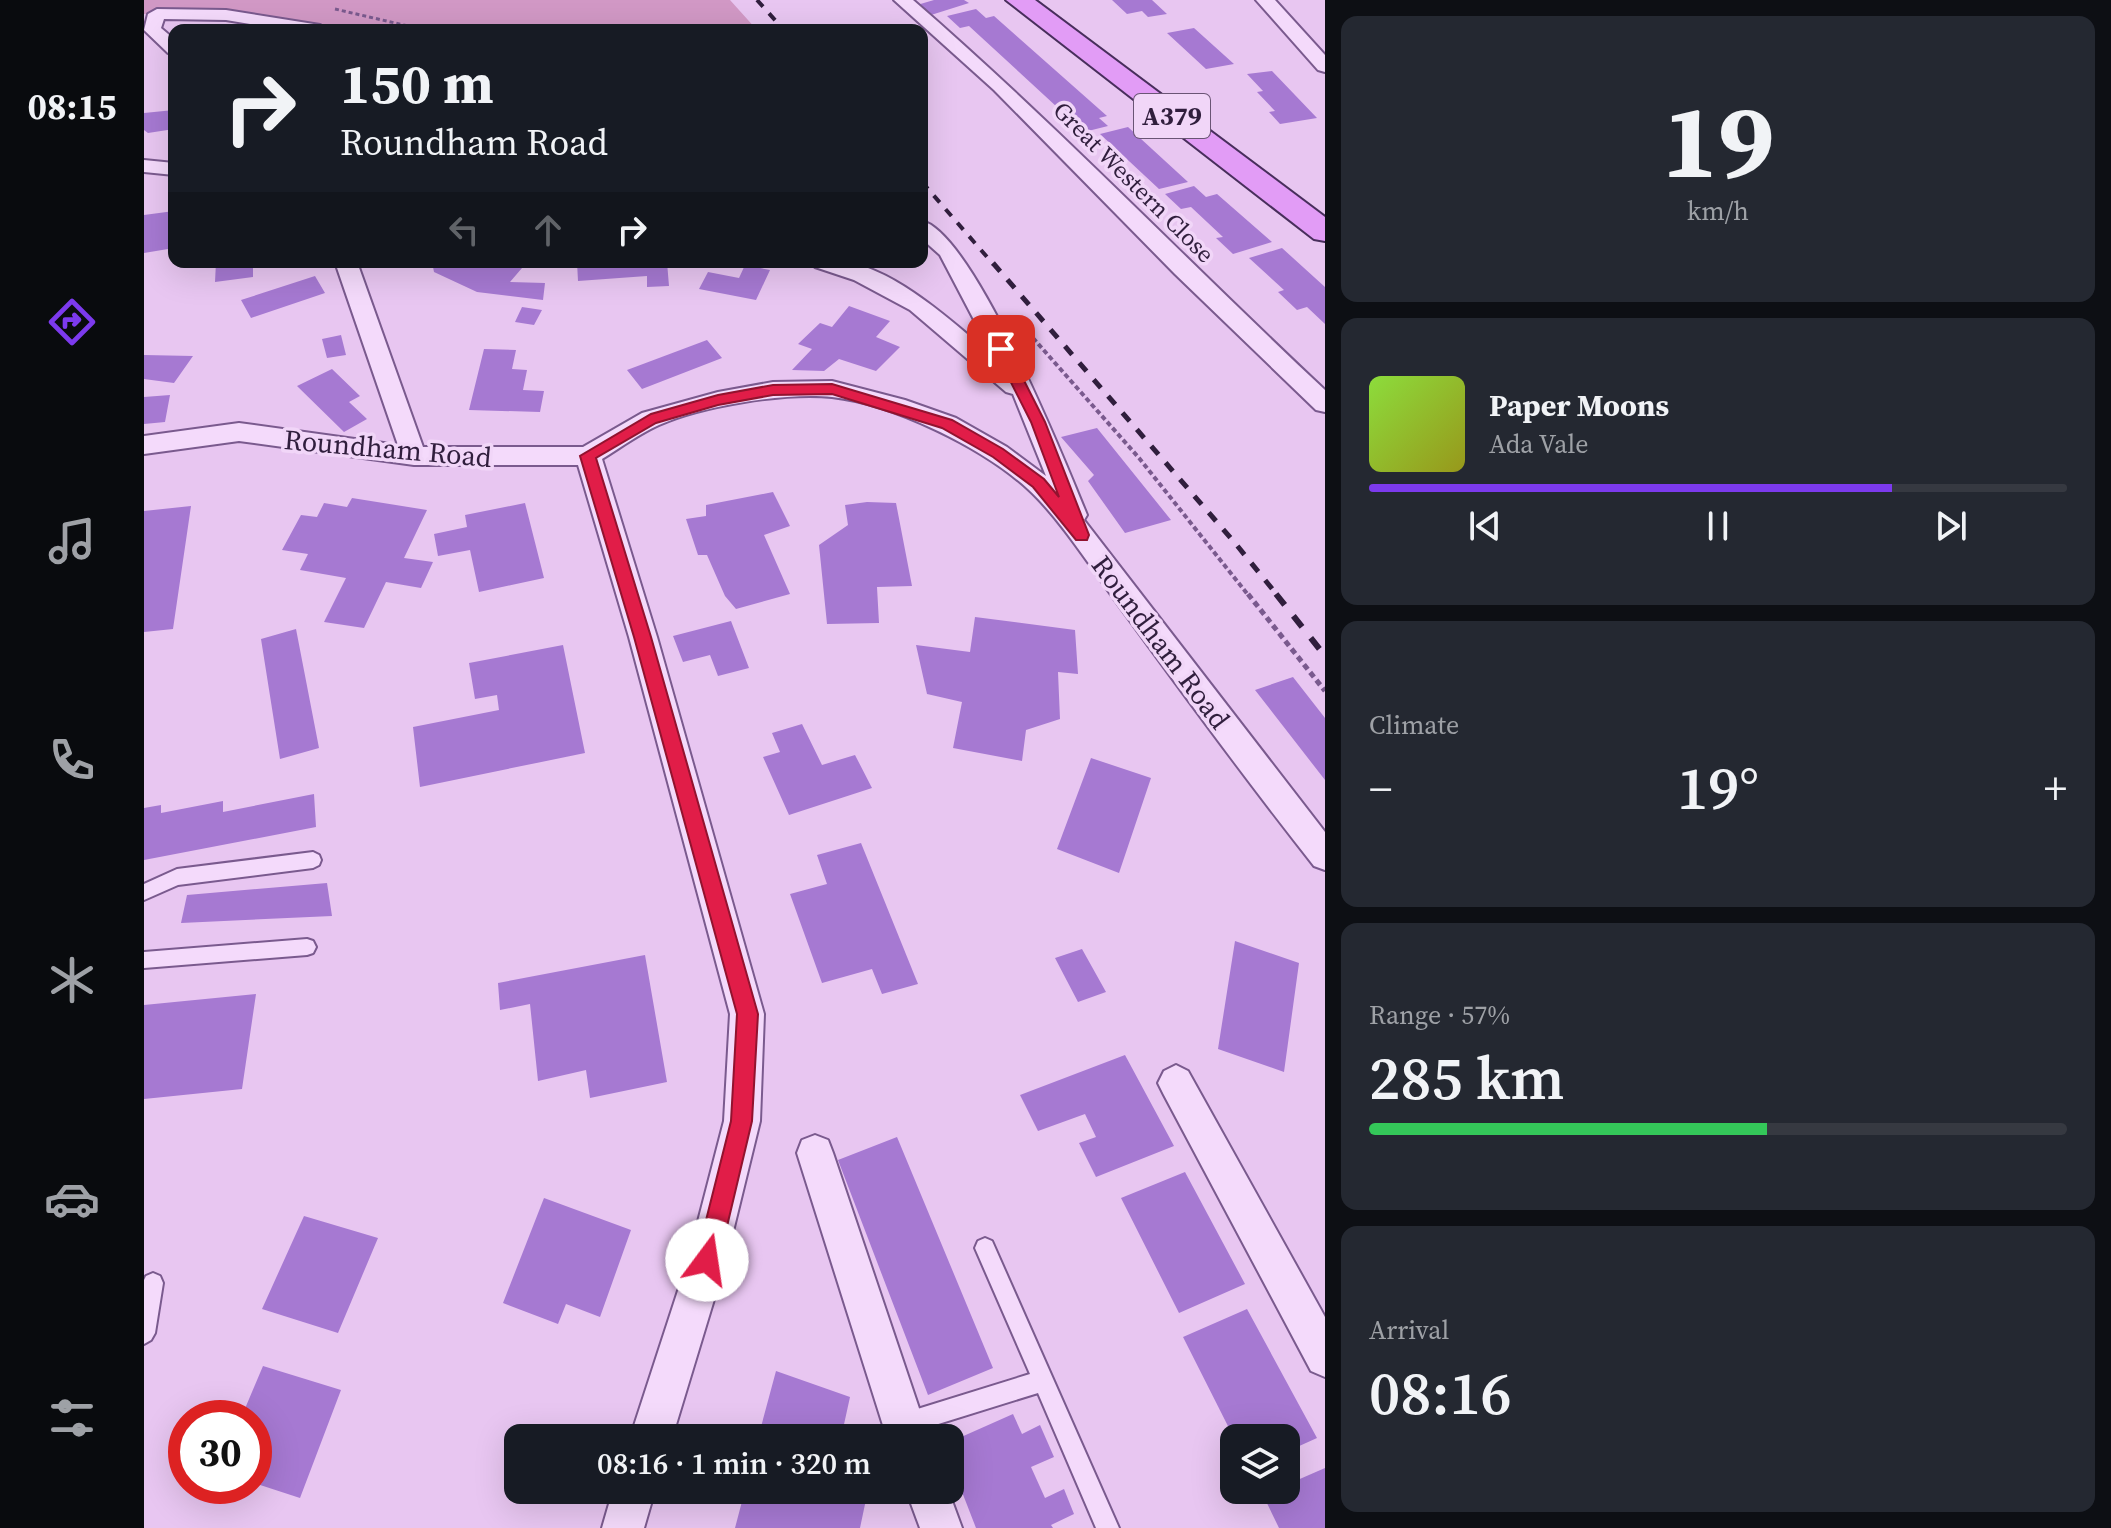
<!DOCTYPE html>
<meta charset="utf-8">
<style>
:root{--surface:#171b24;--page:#242831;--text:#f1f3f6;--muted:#9ea1a6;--line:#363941;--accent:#7c3aed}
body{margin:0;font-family:"Source Serif 4",serif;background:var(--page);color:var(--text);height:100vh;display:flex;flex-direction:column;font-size:30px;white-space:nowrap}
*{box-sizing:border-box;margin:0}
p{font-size:26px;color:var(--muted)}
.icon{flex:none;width:44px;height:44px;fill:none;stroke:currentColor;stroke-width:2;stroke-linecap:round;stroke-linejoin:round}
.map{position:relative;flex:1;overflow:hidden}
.panel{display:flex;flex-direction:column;gap:16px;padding:16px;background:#0d0f14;width:786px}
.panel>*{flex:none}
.hud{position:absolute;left:24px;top:24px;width:760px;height:244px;border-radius:16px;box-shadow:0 8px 32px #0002;background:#171b24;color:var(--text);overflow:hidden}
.fabs{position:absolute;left:1076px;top:1424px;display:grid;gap:16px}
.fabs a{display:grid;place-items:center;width:80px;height:80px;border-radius:16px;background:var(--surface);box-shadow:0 8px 32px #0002;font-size:40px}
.speed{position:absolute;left:24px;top:1400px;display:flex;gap:16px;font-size:40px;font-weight:700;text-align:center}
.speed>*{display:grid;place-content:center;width:104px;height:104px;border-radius:50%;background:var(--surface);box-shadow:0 8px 32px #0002;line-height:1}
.speed .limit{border:12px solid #d22;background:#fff;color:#111}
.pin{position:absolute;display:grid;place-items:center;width:68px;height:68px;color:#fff;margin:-34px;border-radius:16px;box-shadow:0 4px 12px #0006}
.me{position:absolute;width:88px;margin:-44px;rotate:14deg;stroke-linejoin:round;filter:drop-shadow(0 0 6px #0008)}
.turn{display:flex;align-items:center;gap:28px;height:168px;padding:0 40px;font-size:36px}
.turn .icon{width:104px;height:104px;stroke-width:2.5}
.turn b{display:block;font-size:56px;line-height:68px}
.lanes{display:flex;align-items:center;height:76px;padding:0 40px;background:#0003;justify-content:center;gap:40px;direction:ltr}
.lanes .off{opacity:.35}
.big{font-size:60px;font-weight:600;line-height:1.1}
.panel .tile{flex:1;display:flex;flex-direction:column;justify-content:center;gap:12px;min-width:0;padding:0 28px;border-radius:16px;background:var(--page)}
.panel .dial{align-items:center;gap:0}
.dial b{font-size:104px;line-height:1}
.song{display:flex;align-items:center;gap:24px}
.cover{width:96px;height:96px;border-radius:12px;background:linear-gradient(135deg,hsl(90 70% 55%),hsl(60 70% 35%))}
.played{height:8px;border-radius:4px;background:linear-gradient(90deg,var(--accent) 75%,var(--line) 75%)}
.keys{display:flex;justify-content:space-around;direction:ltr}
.heat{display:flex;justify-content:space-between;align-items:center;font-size:44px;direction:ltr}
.charge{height:12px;border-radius:6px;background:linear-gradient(90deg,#34c759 57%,var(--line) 0)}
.trip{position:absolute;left:360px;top:1424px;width:460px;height:80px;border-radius:16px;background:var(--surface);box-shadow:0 8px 32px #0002;font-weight:600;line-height:80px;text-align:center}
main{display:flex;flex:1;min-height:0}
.tab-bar{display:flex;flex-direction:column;width:144px;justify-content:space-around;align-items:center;background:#090b0e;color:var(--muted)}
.tab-bar .icon{width:56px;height:56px}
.tab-bar .on{color:var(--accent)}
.tab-bar b{font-size:36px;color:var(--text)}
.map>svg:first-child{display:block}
</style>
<main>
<nav class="tab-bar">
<b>08:15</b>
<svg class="icon on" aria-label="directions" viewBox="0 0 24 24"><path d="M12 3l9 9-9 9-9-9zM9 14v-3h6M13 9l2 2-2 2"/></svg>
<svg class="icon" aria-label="music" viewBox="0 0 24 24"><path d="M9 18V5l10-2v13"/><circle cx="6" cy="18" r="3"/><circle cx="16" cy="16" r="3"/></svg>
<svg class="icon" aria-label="phone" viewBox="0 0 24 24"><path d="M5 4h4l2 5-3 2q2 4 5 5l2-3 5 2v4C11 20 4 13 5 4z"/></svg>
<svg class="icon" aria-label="climate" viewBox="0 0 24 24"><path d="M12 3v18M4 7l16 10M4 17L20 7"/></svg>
<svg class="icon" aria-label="car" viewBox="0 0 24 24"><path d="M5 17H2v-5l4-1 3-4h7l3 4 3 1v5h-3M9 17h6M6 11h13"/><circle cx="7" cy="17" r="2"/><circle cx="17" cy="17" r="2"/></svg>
<svg class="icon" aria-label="filters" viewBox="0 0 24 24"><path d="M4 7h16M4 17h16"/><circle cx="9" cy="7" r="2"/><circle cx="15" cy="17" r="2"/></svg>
</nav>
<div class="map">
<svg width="1181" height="1528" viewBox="0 0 1181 1528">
<rect width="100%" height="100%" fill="#e8c6f1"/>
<path fill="#d198c5" d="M0,0H586L613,30H176L162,26L0,14Z"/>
<path fill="#a679d2" d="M790,0H820L825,3L787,15L773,5Z
M968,0H1008L1023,14L1004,17L998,11L983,14Z
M832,9L842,18L850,16L963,116L955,118L964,126L932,134L918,121L926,119L825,26L816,28L803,16Z
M1050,28L1090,64L1062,69L1023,33Z
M1128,71L1173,118L1136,124L1125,112L1131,111L1113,92L1119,91L1103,74Z
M30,110V129L4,133L0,130V113Z
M984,127L1044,182L1015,189L956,134Z
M1050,186L1062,197L1073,194L1128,242L1089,254L1072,238L1079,237L1047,207L1037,209L1021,194Z
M30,211V248L0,253V215Z
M1138,248L1181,287V324L1163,307L1153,310L1134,292L1140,290L1105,258Z
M72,262H109V277L71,282Z
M288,262H369L378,268L366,282L401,283L399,300L333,292L290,272Z
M433,262H523L525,286L503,287V276L434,281Z
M601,265L626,270L612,300L555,289L564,272L595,278Z
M171,276L181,293L107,318L97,300Z
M705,306L746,321L732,337L756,347L732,371L695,359L680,371L648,370L668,349L654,344L676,323L688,327Z
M378,307L398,310L390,325L371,322Z
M197,335L202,355L183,358L178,339Z
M563,340L578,358L498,389L483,370Z
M340,349L372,350L368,369L383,370L379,390L400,391L396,412L325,410Z
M0,355L49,356L30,383L0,379Z
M188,369L216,396L205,402L223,419L200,432L153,386Z
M26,395L21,422L0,424V397Z
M953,428L1027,520L981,533L944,481L950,475L917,437Z
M629,492L646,526L620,535L646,594L592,609L581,596L563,555H554L542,519L562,516V505Z
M208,498L283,510L260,558L289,562L277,588L242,582L220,628L180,622L202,578L156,570L164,554L138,550L157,515L173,517L180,503L203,507Z
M723,502L752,503L768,586L733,587L735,623L683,624L675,545L704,525L701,505Z
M381,503L400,578L335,592L326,550L294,556L290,534L323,527L321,515Z
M47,506L29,629L0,632V511Z
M831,617L931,630L934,674L914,672L916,719L882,730L878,761L809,748L818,702L783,694L772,645L826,652Z
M587,621L605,668L574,676L566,655L539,662L529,636Z
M152,629L175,748L136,759L117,639Z
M419,645L441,753L276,787L269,727L355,710L353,695L331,699L325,663Z
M1149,677L1181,718V780L1111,690Z
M658,724L678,765L711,755L728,788L645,815L619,757L636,752L628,733Z
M947,758L1007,778L975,873L913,849Z
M170,794L172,827L0,860V808L17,805V813L79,801V812Z
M717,843L774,984L738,994L728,969L678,983L646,894L683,884L673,855Z
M183,883L188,916L37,923L43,895Z
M1091,941L1155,963L1140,1072L1074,1049Z
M938,949L962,992L934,1002L911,958Z
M501,955L523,1082L446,1098L442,1070L394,1081L386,1004L356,1010L354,983Z
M112,994L98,1089L0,1099V1005Z
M981,1055L1030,1146L952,1177L935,1143L952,1137L941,1114L894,1131L876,1095Z
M753,1137L849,1368L784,1395L694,1160Z
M1041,1172L1101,1284L1035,1313L977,1198Z
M400,1198L487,1230L456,1317L422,1304L414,1324L359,1303Z
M160,1216L234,1238L194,1333L118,1309Z
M1103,1309L1173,1438L1142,1452V1438H1090L1039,1337Z
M119,1366L197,1390L156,1498L110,1483V1418H97Z
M632,1371L706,1397L697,1438H614Z
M869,1414L878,1434L896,1425L910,1457L887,1467L901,1498L920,1489L930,1514L907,1525L909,1528H832L806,1461V1442Z
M1181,1468V1528H1135L1119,1495L1142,1490V1485Z
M601,1490H724L716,1528H591Z"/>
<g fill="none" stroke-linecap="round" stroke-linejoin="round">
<g stroke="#7a5a8e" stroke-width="4">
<path id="lane" d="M169,852L175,855L177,860L175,865L169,868L34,885L0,900V884L33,869Z
M163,939L169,941L172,947L169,953L163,955L0,968V952Z
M841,1238L848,1241L975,1528H952L894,1393L759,1435L751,1432L748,1424L751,1416L886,1374L831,1248L834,1241Z
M9,1273L16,1276L19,1283L11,1333L7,1340L0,1344V1280L2,1276Z"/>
</g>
<g stroke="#7a5a8e" stroke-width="4">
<path id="street" d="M750,0H769C912,124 1043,261 1181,390V412L1172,410L1031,274L850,90Z
M1112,0H1131L1181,55V72L1174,70Z
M13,9L82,10L176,25L185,30H143L82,20L20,19L17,28L30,39V54L24,53L0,30L4,14Z
M0,160L30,163V175L0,172Z
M778,221C829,233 921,461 943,515L940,520L1181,832V870L1170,866C1106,785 1045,702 984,618C955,580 918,520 884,489C838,447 749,404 688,397C642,392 557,406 515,425C495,434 476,448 458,459L513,637L620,1014L616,1121L582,1260L528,1438H486L544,1260L580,1121L586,1014L485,637L434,465H270L95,441L0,454V436L95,423L254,445L191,262H213L279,447H439L498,413L574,392L629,382L688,381L761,400L812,418L863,447L902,476L869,394L862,392L766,310L710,280L671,267L668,262C678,262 689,261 699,262C750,267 811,324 849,356L796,255L778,239Z
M1032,1065L1044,1071L1181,1317V1377L1167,1371L1020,1095L1014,1083L1020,1071Z
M671,1135L684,1140L689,1153L785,1438H743L653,1153L658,1140Z
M469,1490H511L500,1528H458Z
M762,1490H804L818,1528H776Z"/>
</g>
<g stroke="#482e5c" stroke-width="4">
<path id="primary" d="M862,0H891L1181,217V241L1170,239Z"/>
</g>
<path stroke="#7a5a8e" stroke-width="3" stroke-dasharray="4 3" stroke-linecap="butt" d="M191,9L281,30"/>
<path stroke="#7a5a8e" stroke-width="4" stroke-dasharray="5 3" stroke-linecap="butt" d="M889,338L995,458L1105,596"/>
<path stroke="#7a5a8e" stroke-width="5" stroke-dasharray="6 4" stroke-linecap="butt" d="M1104,594L1181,691"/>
<use href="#lane" fill="#f4dafb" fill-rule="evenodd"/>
<use href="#street" fill="#f4dafb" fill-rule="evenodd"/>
<use href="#primary" fill="#e29cf6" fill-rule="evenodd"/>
<path stroke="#301e3d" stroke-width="4" stroke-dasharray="9 9" stroke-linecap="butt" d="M613,0L640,30
M778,182L850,265"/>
<path stroke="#301e3d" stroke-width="5" stroke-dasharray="11 11" stroke-linecap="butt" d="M849,263L1091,543L1134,596"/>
<path stroke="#301e3d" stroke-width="6" stroke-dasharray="14 14" stroke-linecap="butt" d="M1132,594L1181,656"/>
</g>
<path fill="#e11d48" stroke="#92132f" stroke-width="2" d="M857,344L864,349L901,422L945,535L943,540H932L889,487L849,457L798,428L688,394L629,395L574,405L512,423L452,458L507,637L614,1014L608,1121L575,1260L571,1268L563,1272L555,1268L552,1260L587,1121L593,1014L490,637L436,456L507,414L574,395L629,385L688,384L808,420L859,449L900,479L915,497L887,422L850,349Z"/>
<g text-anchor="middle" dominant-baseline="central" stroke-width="7" stroke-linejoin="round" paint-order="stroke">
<g font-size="24" fill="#301e3d" stroke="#f1d6f8">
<text transform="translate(990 182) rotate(45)">Great Western Close</text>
</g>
<rect fill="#f1d6f8" stroke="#6a5575" stroke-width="2" x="990" y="94" width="76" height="44" rx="6"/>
<g font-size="26" font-weight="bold" fill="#301e3d">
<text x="1028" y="116">A379</text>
</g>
<g font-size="28" fill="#301e3d" stroke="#f1d6f8">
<text transform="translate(244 448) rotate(5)">Roundham Road</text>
<text transform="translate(1017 642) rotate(53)">Roundham Road</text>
</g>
</g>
</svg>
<div class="fabs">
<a><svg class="icon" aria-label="layers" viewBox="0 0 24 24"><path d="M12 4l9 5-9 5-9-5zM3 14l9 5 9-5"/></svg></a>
</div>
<div class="speed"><div class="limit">30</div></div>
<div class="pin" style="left:857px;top:349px;background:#d93025"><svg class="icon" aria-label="arrive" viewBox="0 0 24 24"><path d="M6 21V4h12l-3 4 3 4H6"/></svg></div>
<svg class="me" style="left:563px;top:1260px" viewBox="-20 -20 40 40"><circle r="19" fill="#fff"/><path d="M0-13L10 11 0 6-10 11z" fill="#e11d48"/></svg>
<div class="trip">08:16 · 1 min · 320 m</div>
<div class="hud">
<div class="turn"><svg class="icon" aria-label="right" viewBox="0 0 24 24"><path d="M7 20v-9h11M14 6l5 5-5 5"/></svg><div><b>150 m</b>Roundham Road</div></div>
<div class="lanes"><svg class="icon off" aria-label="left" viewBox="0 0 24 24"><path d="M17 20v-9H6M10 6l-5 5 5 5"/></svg><svg class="icon off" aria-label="ahead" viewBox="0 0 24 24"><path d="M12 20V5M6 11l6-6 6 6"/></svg><svg class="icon" aria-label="right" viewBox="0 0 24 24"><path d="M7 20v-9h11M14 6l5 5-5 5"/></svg></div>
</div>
</div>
<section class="panel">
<div class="tile dial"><b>19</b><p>km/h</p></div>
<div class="tile">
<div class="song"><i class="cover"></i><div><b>Paper Moons</b><p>Ada Vale</p></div></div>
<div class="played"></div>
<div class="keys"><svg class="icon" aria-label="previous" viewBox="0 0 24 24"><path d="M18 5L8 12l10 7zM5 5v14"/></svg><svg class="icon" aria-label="pause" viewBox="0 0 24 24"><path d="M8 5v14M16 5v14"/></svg><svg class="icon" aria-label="next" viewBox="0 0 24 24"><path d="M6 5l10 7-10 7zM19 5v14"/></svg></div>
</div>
<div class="tile"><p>Climate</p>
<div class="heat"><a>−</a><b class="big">19°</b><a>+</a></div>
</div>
<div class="tile"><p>Range · 57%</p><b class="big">285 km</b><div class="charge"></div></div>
<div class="tile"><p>Arrival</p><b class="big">08:16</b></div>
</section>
</main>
